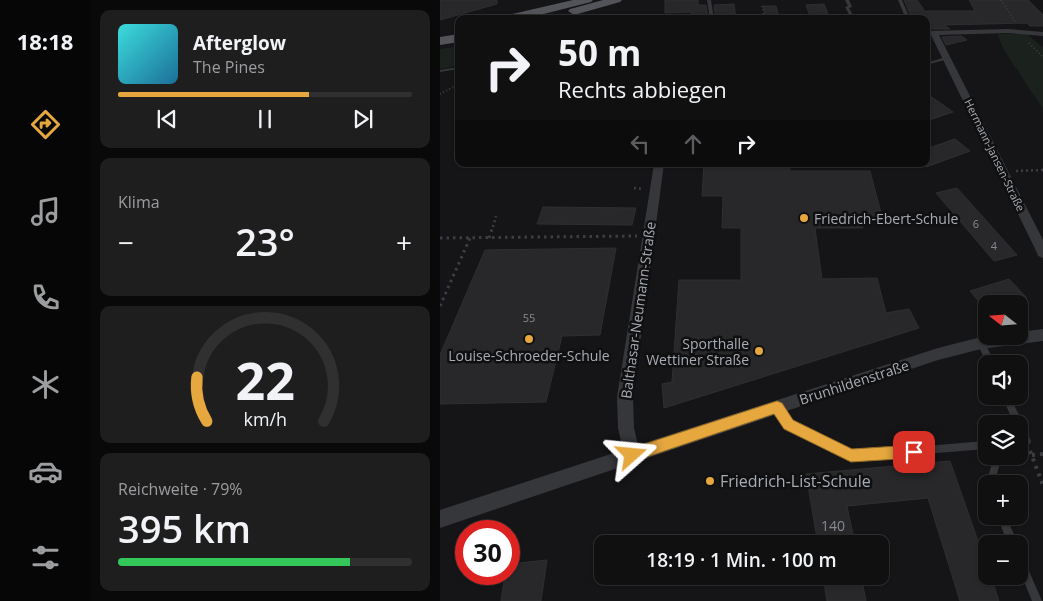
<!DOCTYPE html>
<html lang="de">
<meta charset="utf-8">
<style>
:root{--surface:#101011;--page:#1e1e1f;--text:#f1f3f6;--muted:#9c9d9f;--line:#303031;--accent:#e5a73e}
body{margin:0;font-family:"Open Sans",sans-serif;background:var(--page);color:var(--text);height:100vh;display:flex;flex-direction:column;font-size:19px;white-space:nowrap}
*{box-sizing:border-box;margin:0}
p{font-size:16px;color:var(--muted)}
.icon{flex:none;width:28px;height:28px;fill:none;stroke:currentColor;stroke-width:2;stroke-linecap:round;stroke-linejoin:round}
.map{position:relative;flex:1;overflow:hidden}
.drawer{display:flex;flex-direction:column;gap:10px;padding:10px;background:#090909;width:350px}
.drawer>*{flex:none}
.hud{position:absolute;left:15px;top:15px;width:475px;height:152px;border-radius:10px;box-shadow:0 1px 4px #0004,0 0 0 1px var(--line);background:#101011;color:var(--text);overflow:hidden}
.needle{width:32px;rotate:287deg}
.buttons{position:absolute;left:538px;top:295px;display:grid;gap:10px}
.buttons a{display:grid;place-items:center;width:50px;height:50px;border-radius:10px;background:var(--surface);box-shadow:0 1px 4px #0004,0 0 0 1px var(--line);font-size:25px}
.speed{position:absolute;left:15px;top:520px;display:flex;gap:10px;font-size:25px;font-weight:700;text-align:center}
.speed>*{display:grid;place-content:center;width:65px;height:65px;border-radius:50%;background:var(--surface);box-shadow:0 1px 4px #0004,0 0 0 1px var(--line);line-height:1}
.speed .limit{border:8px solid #d22;background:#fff;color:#111}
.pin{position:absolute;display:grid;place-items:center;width:42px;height:42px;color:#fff;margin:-21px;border-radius:10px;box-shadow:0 2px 8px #0006}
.me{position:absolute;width:55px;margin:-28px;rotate:72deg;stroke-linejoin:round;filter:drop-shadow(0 0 4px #0008)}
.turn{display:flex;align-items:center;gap:18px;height:105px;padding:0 20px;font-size:22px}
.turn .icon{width:65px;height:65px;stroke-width:2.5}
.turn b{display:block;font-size:35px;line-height:42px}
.lanes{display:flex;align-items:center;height:48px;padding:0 20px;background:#0003;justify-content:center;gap:25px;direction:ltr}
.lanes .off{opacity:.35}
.big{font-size:38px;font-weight:600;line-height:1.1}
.drawer .tile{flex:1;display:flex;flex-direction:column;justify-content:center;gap:8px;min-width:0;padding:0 18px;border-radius:10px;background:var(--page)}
.drawer .dial{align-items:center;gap:0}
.dial svg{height:130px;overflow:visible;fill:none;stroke:var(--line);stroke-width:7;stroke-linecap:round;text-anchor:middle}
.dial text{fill:var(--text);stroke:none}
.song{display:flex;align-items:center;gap:15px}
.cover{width:60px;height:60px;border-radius:8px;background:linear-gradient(135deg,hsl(180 70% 55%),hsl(200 70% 35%))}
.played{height:5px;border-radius:2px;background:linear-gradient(90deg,var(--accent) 65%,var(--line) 65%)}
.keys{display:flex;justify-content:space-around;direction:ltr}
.heat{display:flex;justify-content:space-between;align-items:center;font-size:28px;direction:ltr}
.charge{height:8px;border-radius:4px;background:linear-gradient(90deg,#34c759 79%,var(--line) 0)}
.trip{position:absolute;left:154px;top:535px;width:295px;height:50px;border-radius:10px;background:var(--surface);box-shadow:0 1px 4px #0004,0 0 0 1px var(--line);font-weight:600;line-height:50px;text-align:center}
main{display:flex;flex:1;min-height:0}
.tab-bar{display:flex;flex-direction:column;width:90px;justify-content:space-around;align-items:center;background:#060607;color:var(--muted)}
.tab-bar .icon{width:35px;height:35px}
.tab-bar .active{color:var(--accent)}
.tab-bar b{font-size:22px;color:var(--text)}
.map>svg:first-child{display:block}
</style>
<main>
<nav class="tab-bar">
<b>18:18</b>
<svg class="icon active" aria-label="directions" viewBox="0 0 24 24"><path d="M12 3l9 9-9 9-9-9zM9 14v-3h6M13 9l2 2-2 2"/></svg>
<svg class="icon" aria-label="music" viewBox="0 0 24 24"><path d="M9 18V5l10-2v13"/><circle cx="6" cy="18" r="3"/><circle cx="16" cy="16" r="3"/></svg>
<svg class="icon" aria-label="phone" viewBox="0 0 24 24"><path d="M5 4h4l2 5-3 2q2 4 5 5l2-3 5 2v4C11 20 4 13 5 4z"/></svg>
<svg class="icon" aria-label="climate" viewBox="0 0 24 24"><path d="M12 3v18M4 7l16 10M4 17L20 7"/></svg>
<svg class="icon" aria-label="car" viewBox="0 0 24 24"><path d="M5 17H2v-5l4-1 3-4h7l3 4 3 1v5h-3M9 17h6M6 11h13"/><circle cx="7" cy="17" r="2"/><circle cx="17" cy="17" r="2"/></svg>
<svg class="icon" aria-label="filters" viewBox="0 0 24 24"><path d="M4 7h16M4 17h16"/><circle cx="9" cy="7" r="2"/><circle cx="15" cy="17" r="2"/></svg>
</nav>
<section class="drawer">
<div class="tile">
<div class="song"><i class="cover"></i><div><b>Afterglow</b><p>The Pines</p></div></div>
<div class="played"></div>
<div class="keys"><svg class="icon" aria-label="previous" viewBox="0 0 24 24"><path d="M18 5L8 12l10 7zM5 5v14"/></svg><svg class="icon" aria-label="pause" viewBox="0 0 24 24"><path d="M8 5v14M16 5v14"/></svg><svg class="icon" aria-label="next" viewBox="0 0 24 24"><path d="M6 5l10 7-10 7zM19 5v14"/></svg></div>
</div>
<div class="tile"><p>Klima</p>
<div class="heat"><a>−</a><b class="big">23°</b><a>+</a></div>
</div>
<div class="tile dial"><svg viewBox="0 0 100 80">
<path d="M14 69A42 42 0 1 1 86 69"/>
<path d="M14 69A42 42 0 0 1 8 42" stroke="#e5a73e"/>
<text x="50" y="56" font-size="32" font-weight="700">22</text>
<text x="50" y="72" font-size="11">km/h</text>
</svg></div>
<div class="tile"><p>Reichweite · 79%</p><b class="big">395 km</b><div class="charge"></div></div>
</section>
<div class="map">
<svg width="603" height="601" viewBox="0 0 603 601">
<rect width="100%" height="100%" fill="#151517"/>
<path fill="#1b211c" d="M586,33L603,48V109L564,50L557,34Z
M19,46V58L13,67L0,69V49Z"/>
<path fill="#28282a" stroke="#2f2f32" d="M0,0H57V4L0,20Z
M225,0H258V5H266L268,19H251V12L225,13Z
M464,0H477L486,13V11H535L529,0H588L603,15V26H590L587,23L504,25L510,29H486V19H472Z
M294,4L296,19H276L274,5Z
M384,4L390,19H371L366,5Z
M323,6H336L339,19H326Z
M521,36L527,40L506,45L502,37Z
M486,93L513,112L486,121Z
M515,139L530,151L486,167V149Z
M264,164H350V171H430L442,217H421L423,228H375L382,279L437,278L446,313L469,309L479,328L224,408L222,384L232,382L239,280H301V228H282L283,196H262Z
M517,188L577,255L554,261L496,193Z
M103,207L196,208L192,225L97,224Z
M176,248L160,335L122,336L106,402L0,404V355L45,250Z
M569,279L587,298L570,304H541L530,291Z
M510,461L546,564V576H551L559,601H520L488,498L407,506L415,544H378L366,474Z
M107,560L101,601H61L65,574H69V564Z
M383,576H421L426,601H387Z"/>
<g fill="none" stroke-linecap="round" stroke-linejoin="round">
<path stroke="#3c3e42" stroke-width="2" stroke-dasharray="1 2.5" stroke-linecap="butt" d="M561,0L576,23
M322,6L324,16H322V19
M589,43L603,57
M0,94L19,84"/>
<path stroke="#3c3e42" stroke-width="2.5" stroke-dasharray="2 3" stroke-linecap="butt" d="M576,171L603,170
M194,188L203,189
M53,227L56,216"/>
<path stroke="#3c3e42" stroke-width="3" stroke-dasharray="2.5 4" stroke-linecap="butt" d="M0,238L197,236
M49,238L53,226
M0,306L30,238"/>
<path stroke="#3c3e42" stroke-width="4" stroke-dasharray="3 5" stroke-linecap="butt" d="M590,451L603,485
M592,455L603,454"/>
<path fill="#36373b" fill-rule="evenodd" d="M267,0H271L274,19H270Z
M405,0H409L412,7L409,8L414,17L412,19H408L410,16L405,7L408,6Z
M458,0H462L470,19H466Z
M119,14L129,18L130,19H124L118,16L117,15Z
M506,57L508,58V59L486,65V63Z
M19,67V69L0,72V70Z
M541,340L544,341L555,364H547L537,343L538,341Z
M562,396H570L591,441L590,444L579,446V438H581L579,432V424H574Z
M337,403L340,404L352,421L412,452L546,441V449L411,460L346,427L333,407L334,404Z
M554,456H562L554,484H546V486V484Z
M557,516H566L578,544H568Z
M579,553L582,555L602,601H592L579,569Z"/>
<path fill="#36373b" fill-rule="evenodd" d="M568,29L603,32V36L568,33L499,35L603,240V258L598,256L597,253L491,35H486L487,31Z
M214,164H224L193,397L194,428L198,445L498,348L541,337L579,336V332L603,329V341L541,349L498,360L0,528V510L183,450L178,428L177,397Z"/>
<path fill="#52545a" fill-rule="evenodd" d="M133,0H153L151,2L84,19H62L64,16Z
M163,0H182L180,2L134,15L128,11L130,9Z
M19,34V42L0,45V37Z"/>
</g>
<path fill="#e5a73e" stroke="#956d28" d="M337,401L342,403L353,420L412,449L474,445L479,447L481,452L479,457L474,458L411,462L344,429L334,414L192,462L187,460L185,455L187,450L192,448Z"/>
<g fill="#e5a73e" stroke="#101011" stroke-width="2">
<circle cx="364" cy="218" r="5"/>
<circle cx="89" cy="339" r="5"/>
<circle cx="319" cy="351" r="5"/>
<circle cx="270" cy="481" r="5"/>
</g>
<g text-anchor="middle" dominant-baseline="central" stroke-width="5" stroke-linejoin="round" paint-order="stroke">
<g font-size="11" fill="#a8acb6" stroke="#101011">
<text transform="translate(555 155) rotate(64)">Hermann-Jansen-Straße</text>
</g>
<g font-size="11" fill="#878a92">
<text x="536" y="223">6</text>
<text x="554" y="245">4</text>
<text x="89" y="317">55</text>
</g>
<g font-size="14" fill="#a8acb6" stroke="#101011" text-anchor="start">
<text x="374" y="218">Friedrich-Ebert-Schule</text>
<text x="309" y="343" text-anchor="end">Sporthalle<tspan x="309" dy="16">Wettiner Straße</tspan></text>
<text x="89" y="355" text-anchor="middle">Louise-Schroeder-Schule</text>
</g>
<g font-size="14" fill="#a8acb6" stroke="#101011">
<text transform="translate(198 310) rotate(-82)">Balthasar-Neumann-Straße</text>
<text transform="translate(414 382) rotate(-18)">Brunhildenstraße</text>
</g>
<g font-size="14" fill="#878a92">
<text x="393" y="525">140</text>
</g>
<g font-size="16" fill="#a8acb6" stroke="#101011" text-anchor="start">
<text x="280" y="481">Friedrich-List-Schule</text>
</g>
</g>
</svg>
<div class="buttons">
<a><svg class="needle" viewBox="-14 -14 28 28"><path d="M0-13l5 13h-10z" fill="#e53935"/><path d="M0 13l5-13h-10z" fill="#9c9d9f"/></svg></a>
<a><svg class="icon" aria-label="sound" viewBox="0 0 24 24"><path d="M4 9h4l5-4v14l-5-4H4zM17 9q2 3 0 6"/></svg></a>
<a><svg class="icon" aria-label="layers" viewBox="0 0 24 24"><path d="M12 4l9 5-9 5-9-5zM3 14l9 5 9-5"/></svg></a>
<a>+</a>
<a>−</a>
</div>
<div class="speed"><div class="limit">30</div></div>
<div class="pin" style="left:474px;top:452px;background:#d93025"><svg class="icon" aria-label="arrive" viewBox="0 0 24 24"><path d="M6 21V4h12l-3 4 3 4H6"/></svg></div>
<svg class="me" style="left:192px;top:455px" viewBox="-20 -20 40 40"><path d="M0-17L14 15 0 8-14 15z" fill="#e5a73e" stroke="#fff" stroke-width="4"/></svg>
<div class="trip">18:19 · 1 Min. · 100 m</div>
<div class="hud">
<div class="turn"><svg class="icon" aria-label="right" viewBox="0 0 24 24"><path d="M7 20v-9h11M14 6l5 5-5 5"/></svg><div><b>50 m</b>Rechts abbiegen</div></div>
<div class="lanes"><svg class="icon off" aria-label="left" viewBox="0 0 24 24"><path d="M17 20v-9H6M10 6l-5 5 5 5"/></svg><svg class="icon off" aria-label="ahead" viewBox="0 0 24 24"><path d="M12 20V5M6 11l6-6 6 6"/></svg><svg class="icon" aria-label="right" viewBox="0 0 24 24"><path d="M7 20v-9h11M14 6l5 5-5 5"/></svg></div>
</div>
</div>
</main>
